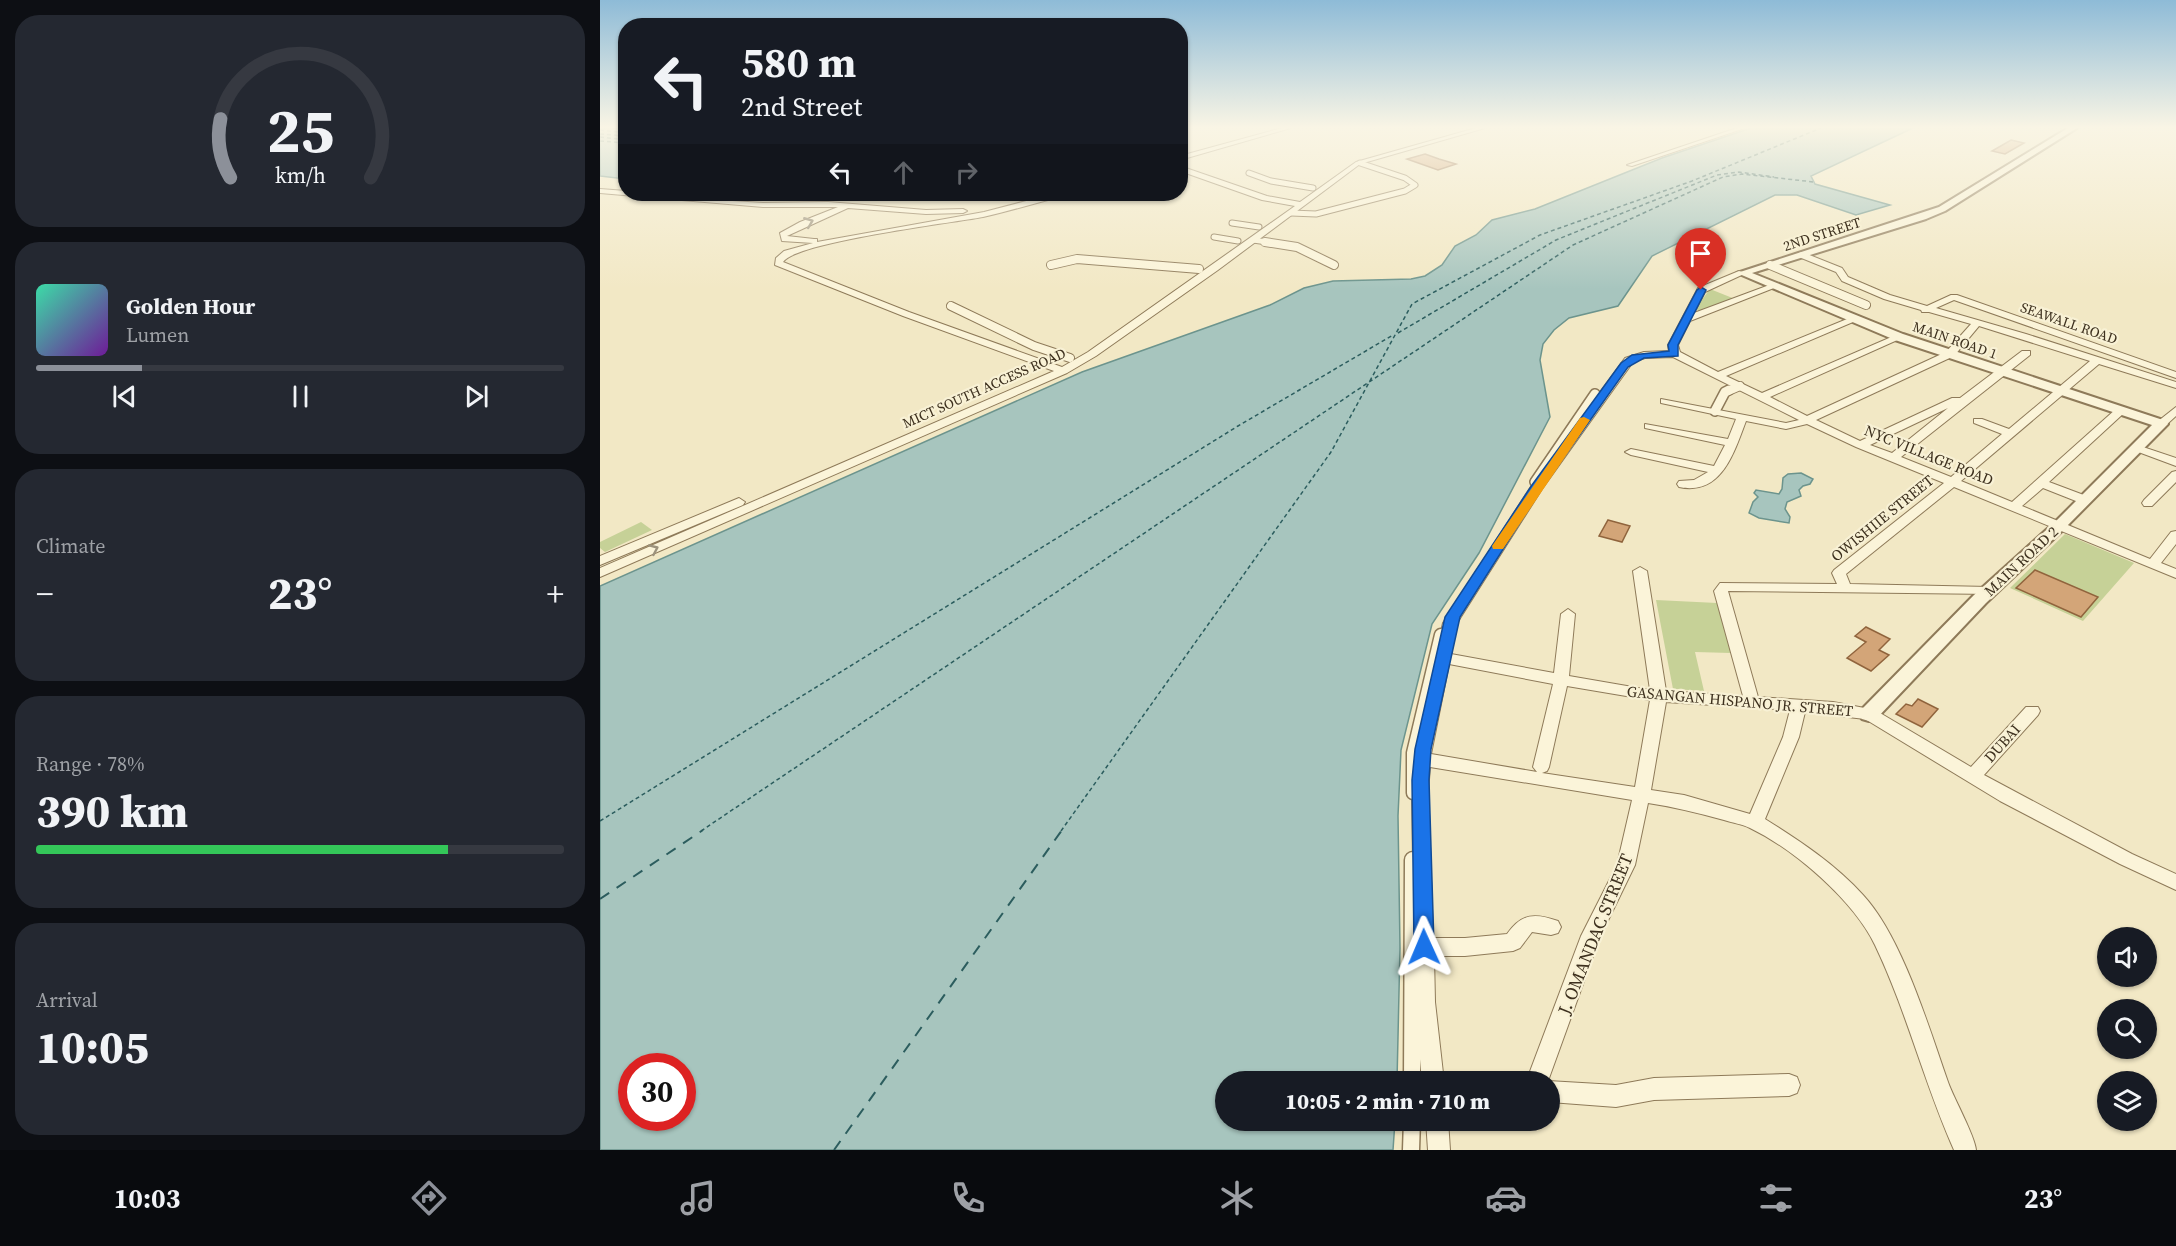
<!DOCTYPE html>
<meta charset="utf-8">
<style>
:root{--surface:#171b24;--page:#242831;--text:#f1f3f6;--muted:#9ea1a6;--line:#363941;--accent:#8c9099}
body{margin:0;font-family:"Source Serif 4",serif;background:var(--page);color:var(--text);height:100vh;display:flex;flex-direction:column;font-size:22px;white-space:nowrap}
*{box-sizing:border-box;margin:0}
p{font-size:20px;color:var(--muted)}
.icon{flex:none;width:33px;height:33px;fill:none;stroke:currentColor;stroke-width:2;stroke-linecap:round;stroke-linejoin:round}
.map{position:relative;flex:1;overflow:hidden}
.side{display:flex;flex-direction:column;gap:15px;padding:15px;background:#0d0f14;width:600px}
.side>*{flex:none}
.hud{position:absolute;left:18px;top:18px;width:570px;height:183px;border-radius:24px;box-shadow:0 2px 4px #0004;background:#171b24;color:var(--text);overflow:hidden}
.fabs{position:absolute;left:1497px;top:927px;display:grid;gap:12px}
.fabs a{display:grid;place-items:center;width:60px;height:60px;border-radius:50%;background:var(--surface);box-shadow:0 2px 4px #0004;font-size:30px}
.speed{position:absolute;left:18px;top:1053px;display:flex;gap:12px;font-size:30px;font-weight:700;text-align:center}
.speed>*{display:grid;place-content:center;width:78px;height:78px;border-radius:50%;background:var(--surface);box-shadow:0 2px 4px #0004;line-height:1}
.speed .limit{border:9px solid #d22;background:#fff;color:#111}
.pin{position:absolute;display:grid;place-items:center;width:51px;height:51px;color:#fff;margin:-62px -26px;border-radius:50% 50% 50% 0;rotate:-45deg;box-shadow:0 0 6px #0007}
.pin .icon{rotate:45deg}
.me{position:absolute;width:66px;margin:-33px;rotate:359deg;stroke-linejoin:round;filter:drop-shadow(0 0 4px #0008)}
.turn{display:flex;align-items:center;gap:21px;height:126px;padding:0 24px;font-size:27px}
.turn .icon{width:78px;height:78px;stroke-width:2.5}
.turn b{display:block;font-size:42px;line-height:51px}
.lanes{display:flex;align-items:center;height:57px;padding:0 24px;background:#0003;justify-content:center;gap:30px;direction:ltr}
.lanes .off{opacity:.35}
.big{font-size:45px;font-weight:800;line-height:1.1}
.side .card{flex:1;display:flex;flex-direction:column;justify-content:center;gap:9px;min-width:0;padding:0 21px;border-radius:24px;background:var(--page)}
.side .dial{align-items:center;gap:0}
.dial svg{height:156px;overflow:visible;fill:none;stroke:var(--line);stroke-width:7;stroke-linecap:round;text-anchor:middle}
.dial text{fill:var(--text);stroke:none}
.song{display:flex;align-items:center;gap:18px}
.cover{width:72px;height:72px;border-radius:9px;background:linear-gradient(135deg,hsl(160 70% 55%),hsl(280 70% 35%))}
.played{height:6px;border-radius:3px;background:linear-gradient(90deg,var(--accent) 20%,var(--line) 20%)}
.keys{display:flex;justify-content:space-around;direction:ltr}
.heat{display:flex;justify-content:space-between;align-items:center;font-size:33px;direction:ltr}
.charge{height:9px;border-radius:4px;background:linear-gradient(90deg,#34c759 78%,var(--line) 0)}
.trip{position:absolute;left:615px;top:1071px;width:345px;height:60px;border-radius:30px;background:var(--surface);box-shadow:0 2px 4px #0004;font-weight:800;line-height:60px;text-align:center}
.menu{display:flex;height:96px;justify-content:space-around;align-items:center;background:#090b0e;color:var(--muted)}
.menu .icon{width:42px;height:42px}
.menu .on{color:var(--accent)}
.menu b{font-size:27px;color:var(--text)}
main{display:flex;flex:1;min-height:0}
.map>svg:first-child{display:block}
</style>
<main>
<section class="side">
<div class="card dial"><svg viewBox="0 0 100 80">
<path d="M14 69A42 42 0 1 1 86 69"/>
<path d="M14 69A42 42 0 0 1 9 39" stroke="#8c9099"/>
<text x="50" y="56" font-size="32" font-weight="700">25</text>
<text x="50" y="72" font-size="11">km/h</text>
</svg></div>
<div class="card">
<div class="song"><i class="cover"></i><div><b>Golden Hour</b><p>Lumen</p></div></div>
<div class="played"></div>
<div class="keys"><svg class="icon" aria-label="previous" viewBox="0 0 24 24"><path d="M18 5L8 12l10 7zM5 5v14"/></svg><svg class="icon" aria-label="pause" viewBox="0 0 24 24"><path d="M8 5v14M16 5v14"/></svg><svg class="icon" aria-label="next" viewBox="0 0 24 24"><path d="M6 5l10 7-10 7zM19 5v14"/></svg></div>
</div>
<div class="card"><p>Climate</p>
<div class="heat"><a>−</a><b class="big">23°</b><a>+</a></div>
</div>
<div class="card"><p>Range · 78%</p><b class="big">390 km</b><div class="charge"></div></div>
<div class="card"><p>Arrival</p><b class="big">10:05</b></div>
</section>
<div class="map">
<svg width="1576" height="1150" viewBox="0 0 1576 1150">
<rect width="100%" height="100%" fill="#f2e8c5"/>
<path fill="#c6d197" d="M1110,289L1135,299L1102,312L1095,309Z
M41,522L52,530L5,552L0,548V542Z
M1465,534L1534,563L1483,621L1410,588Z
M1056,600L1117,603L1131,653L1095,652L1104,691L1073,689Z"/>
<path fill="#a7c5be" stroke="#6c948d" stroke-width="1.5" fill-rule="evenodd" d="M0,128H25V179L0,176Z
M1151,128H1313L1211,176L1215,184L1290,205L1256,215L1197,195H1175L1052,256L1018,306L969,318L954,330L943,344L940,360L950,417L879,553L832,624L801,750L798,816L800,948L797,1081L626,1082V1120L795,1121L793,1150H0V586L482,372L670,305L704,288L733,281L811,279L825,276L842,265L855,246L876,235L892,220L935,209L1062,158ZM82,1066V1118H32V1066Z
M196,194H327C284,205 240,198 196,194Z
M1201,473L1213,479L1210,484L1203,486L1199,490L1201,496L1187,502L1185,509L1190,517L1189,523L1159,518L1149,513L1153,502L1158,497L1154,493L1156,490L1179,494L1182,489L1183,478L1188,474Z"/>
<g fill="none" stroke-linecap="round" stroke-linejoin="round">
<path stroke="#2c5d5e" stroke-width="1.5" stroke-dasharray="4 3" stroke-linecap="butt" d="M13,128L26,129
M0,130L26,133
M0,134L26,136
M0,137L26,140
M0,141L26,143
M798,333L956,240L1117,175L1139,172L1174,177
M0,821L638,426L793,335
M101,831L973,245L1123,177L1142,174L1214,182
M461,831L731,452L812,304L940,235L1092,181L1221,128"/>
<path stroke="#2c5d5e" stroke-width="2" stroke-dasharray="11 9" stroke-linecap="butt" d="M0,899L103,830
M234,1150L462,830"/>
</g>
<path fill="#d3a578" stroke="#90643d" stroke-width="1.5" d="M1411,140L1424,143L1405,154L1392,151Z
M825,154L839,159L856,164L838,170L807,159Z
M1008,520L1030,526L1022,542L999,536Z
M1435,570L1498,597L1481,617L1416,588Z
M1266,627L1290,639L1279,650L1289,655L1271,671L1247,658L1266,642L1255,636Z
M1318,699L1338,709L1322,727L1296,714L1306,704L1312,706Z"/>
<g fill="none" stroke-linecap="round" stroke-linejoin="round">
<g stroke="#8e7a59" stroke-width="7">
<path id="pedestrian-far4" d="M649,173L671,181L713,188
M691,213L716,214L805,191L815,185L805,178L760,163
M632,223L659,227
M614,237L638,241
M653,240L674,243"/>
</g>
<g stroke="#8e7a59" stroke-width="10">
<path id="pedestrian-far3" d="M665,242L697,247L734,265
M451,265L477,259L599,269
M1170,265L1266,305
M351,306L434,346L470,358
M1126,392L1140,386"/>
</g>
<g stroke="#8e7a59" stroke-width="12">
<path id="pedestrian-far2" d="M1115,411L1125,392L1129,390
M935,482L995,394"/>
</g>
<g stroke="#8e7a59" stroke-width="15">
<path id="pedestrian-far1" d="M813,793V753L841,635"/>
</g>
<g stroke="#8e7a59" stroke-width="19">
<path id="pedestrian" d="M812,1082L813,860
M811,1150L812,1120"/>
</g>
<g stroke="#8e7a59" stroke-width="2">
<path id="minor" d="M682,128H691L580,160V156Z
M876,128H885L760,164L618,270L496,356L467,373L0,577V568L454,371L303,316L175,265L176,258L184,251L213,243L182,241L180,233L200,222L238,207H163L0,193V189L26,191V194L163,203L228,202L326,210L363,209L367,211L363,213L326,214L248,208L187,236L214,239H217V242L384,212L453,194H463V196C436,203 409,211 383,217C351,223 196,242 183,262L309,312L462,367L488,352L695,206L662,200L580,171V166L667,196L700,202L756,162Z
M1137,128H1145L1032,166L1027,165Z
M1202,252L1242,268L1248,277L1290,295L1327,306L1351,295H1357L1576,372V378L1354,300L1336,308L1426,334L1576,382V388L1499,364L1361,481L1412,502L1516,409H1524V413L1449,482L1489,497L1491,500L1489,503H1481L1443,488L1422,506L1550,559L1571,532L1576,531V544L1561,563L1576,569V578L1354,487L1246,574L1250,584L1389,587L1396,591L1394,594L1128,591L1158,697L1233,702L1275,710L1371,767L1426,707H1438L1440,711L1438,715L1384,775L1532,854L1576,874V890L1520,864L1400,801L1265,719L1205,712L1199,737L1165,819C1200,841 1235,864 1263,895C1302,937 1329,1028 1348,1082C1354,1099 1375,1136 1376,1150H1354C1324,1083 1307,1012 1275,945C1254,901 1194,849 1150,828C1142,824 1133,823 1124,820C1099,813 1074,807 1048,803L1035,865L1000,937L948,1081L1016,1085L1054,1078L1189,1074L1197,1077L1200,1085L1197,1093L1189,1096L1054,1100L1016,1107L950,1102V1082H926L981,936L1017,865L1032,800L830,767L828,792L833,938H865L907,934C922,913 935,913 958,921L961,927L958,933L951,935L932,932L920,948L913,951L865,956H834L835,1002L844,1082H822L815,1002L812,792L815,749L843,623L930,488L1025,358L1044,352L1069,351L1068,345L1098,288L1139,271L1146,273L1105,292L1094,313L1172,284L1179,286L1090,321L1078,345L1080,352L1118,372L1252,317L1260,319L1126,376L1162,393L1296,335L1304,337L1170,397L1207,416L1346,352L1371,324L1329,312H1322L1321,310L1284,299L1242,281L1236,272L1199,257V253ZM1379,326L1490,361L1409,429L1382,419H1374V423L1402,434L1351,477L1301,457L1430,355V351H1422L1360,398H1352L1260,441L1216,420L1354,356ZM1073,357L1199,420L1186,423L1061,399V403L1136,419L1128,439L1045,424V428L1125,445L1114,466L1031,449L1025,452L1031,455L1108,472L1094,480L1079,481L1077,484L1079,487C1122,496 1134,452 1146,421L1186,429L1207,424L1256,447L1344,483L1234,570L1232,573L1237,584L1120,583L1114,591L1143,696L1066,691L1047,571L1040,567L1033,571L1050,690L969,676L975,614L968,609L961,614L954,673L851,654L857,623L942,489L1033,362L1045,358ZM1348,408L1292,453L1270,445ZM849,664L953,684L933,767L937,772L831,754ZM967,686L1050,700L1035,787L942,773L947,771L949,767ZM1066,702L1190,710L1183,737L1150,814L1084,795L1051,790Z
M1576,407V416L1565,426H1557V422Z
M1537,445L1576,458V466L1533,450V446Z
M1576,471V482L1552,506H1544L1542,503L1544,500L1572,472Z
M139,498L145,502L143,505L0,565V556Z
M826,1120H848L850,1150H828Z"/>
</g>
<g stroke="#8e7a59" stroke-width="4">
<path id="tertiary" d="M1468,128H1477L1345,211L1326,219L1152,273L1303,334L1566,421L1568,424L1464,529L1386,603L1276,719L1269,721L1262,719L1259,714L1262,709L1374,595L1454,523L1552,425L1295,340L1137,273L1339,207Z"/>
</g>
<use href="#pedestrian-far4" stroke="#fbf4d9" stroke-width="5"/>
<use href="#pedestrian-far3" stroke="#fbf4d9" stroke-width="8"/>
<use href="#pedestrian-far2" stroke="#fbf4d9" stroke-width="9"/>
<use href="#pedestrian-far1" stroke="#fbf4d9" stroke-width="12"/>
<use href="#pedestrian" stroke="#fbf4d9" stroke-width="16"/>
<use href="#minor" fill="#fbf4d9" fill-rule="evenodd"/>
<use href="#tertiary" fill="#fbf4d9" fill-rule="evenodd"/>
</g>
<defs><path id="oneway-chevron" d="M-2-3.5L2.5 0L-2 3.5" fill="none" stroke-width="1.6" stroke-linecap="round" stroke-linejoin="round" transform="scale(1.5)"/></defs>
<g stroke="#9c927c">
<use href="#oneway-chevron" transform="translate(209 222) rotate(-22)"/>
<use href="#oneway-chevron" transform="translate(54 549) rotate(-24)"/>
</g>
<linearGradient id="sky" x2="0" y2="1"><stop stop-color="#8ebbd7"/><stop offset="0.44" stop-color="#f9f5e5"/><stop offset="1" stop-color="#f9f5e5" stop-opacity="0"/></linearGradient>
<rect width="1576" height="289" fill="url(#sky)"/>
<path fill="#1a73e8" stroke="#114b97" stroke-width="1.5" d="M1101,287L1106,290L1078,345V356L1044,358L1028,367L942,488L860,617L831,749L829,780L834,947L831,953L824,955L817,953L814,947L812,780L815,749L845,617L932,485L1021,363L1032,355L1069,351L1068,345L1097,290Z"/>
<path fill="#f59e0b" d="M984,417L990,420L905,546L903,549H893L892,546L980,418Z"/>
<g text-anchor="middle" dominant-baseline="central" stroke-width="4.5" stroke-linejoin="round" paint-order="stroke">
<g font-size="14" fill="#3d301e" stroke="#f8f1d5">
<text transform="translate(1222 234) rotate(-18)">2ND STREET</text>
<text transform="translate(1469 323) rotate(19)">SEAWALL ROAD</text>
<text transform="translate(1355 340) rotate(19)">MAIN ROAD 1</text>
<text transform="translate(384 388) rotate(-24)">MICT SOUTH ACCESS ROAD</text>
</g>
<g font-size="15" fill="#3d301e" stroke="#f8f1d5">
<text transform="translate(1329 455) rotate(22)">NYC VILLAGE ROAD</text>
<text transform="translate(1282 518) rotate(-39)">OWISHIIE STREET</text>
<text transform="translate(1421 561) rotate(-43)">MAIN ROAD 2</text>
<text transform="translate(1140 701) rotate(5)">GASANGAN HISPANO JR. STREET</text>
<text transform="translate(1402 743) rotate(-48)">DUBAI</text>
</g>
<g font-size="18" fill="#3d301e" stroke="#f8f1d5">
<text transform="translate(995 934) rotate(-68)">J. OMANDAC STREET</text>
</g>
</g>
</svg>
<div class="fabs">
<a><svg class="icon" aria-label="sound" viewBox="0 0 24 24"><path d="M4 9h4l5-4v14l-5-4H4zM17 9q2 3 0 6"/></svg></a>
<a><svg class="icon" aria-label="search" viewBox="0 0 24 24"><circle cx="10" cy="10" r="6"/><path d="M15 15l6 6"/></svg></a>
<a><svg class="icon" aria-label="layers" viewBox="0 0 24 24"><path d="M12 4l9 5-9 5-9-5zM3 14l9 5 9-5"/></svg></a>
</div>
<div class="speed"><div class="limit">30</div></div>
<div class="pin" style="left:1101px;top:290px;background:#d93025"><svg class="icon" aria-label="arrive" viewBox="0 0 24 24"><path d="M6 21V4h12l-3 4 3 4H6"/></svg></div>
<svg class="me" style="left:824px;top:947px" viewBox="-20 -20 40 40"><path d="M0-17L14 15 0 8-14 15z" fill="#1a73e8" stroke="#fff" stroke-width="4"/></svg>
<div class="trip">10:05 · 2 min · 710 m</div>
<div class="hud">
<div class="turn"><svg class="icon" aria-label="left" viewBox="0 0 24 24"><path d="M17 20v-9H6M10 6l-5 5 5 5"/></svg><div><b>580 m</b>2nd Street</div></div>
<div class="lanes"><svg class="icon" aria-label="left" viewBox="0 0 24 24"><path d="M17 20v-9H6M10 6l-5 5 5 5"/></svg><svg class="icon off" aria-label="ahead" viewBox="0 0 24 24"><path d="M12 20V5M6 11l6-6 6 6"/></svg><svg class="icon off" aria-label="right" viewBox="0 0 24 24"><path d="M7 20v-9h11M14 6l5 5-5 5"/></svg></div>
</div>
</div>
</main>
<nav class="menu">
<b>10:03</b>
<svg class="icon on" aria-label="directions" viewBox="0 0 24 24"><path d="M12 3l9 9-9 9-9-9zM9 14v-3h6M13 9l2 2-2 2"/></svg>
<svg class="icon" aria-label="music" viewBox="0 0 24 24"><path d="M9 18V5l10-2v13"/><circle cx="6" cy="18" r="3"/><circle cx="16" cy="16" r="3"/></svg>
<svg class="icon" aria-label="phone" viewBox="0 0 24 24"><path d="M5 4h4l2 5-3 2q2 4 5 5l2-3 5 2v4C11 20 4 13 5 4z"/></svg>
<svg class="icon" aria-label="climate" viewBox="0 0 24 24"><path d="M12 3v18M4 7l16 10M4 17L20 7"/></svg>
<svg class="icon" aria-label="car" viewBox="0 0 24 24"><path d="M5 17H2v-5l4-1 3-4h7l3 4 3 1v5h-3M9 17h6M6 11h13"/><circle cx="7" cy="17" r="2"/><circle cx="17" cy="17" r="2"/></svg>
<svg class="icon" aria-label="filters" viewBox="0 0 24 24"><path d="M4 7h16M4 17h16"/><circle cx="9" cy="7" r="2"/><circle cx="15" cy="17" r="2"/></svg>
<b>23°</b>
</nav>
